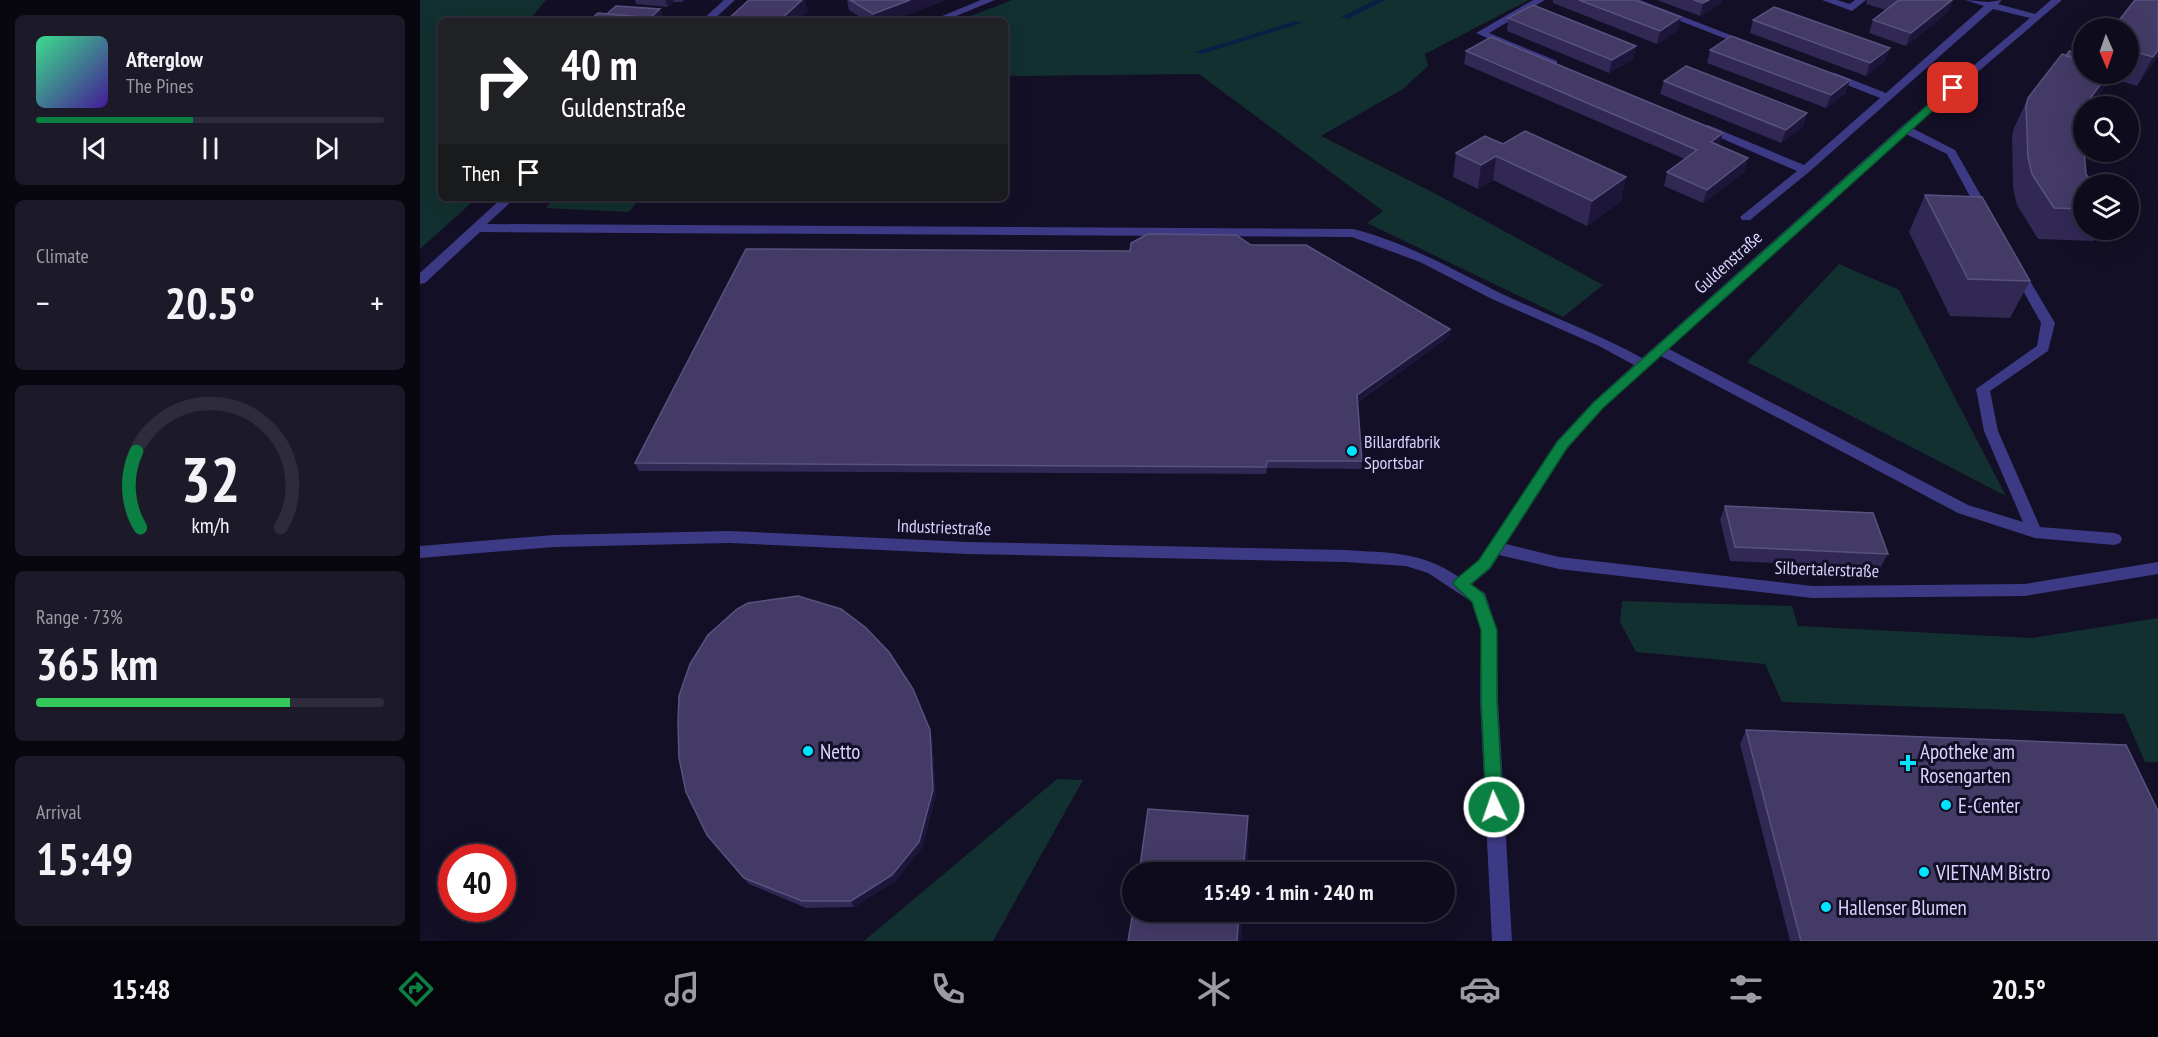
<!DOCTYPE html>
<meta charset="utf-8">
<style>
:root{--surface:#0e0b1c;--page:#1c1929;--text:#f1f3f6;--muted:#9b9ba3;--line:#2e2b3b;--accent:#0b8043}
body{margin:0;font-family:"PT Sans Narrow",sans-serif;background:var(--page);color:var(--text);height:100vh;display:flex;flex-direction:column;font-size:22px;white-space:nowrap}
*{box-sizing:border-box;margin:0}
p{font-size:20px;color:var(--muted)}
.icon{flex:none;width:33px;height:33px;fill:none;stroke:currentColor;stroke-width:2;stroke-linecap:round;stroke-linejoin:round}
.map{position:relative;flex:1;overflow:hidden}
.details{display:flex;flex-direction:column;gap:15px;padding:15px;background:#08060f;width:420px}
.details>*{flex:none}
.guide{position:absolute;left:18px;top:18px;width:570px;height:183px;border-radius:9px;box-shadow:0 6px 24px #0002,0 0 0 2px var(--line);background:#202124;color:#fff;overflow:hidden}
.needle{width:39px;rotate:178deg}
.buttons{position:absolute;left:1653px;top:18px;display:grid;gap:12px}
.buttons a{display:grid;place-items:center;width:66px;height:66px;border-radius:50%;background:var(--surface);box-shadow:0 6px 24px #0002,0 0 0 2px var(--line);font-size:30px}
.speed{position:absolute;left:18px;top:844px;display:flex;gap:12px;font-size:30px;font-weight:700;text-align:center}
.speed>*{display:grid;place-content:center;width:78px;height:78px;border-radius:50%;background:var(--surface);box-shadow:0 6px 24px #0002,0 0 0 2px var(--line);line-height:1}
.speed .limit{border:9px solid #d22;background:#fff;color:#111}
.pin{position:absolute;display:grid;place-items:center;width:51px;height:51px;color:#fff;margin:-26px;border-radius:12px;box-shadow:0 3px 9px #0006}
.me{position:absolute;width:66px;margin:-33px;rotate:357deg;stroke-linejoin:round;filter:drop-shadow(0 0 4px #0008)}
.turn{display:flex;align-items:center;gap:21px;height:126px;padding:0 24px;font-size:27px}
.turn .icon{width:78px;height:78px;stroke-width:2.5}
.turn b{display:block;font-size:42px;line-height:51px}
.then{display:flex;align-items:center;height:57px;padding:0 24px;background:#0003;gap:12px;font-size:22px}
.big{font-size:45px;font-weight:600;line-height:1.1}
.details .tile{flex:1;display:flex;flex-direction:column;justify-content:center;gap:9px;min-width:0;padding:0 21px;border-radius:9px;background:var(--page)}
.details .dial{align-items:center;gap:0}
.dial svg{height:156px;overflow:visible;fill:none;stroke:var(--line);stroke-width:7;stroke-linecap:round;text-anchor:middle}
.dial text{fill:var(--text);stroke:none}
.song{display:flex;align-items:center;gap:18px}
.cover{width:72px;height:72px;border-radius:9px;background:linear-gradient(135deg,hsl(150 70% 55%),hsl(260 70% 35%))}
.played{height:6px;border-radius:3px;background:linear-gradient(90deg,var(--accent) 45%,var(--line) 45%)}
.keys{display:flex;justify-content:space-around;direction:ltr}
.heat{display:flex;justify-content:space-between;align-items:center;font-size:33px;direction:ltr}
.charge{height:9px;border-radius:4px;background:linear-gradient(90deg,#34c759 73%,var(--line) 0)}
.trip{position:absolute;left:702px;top:862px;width:333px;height:60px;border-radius:30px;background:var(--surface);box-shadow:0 6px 24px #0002,0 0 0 2px var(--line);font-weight:600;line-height:60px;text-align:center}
.tab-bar{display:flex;height:96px;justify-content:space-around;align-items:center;background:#06040b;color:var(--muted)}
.tab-bar .icon{width:42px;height:42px}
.tab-bar .current{color:var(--accent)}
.tab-bar b{font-size:27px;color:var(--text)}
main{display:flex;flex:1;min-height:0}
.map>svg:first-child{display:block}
</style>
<main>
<section class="details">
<div class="tile">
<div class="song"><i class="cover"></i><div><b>Afterglow</b><p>The Pines</p></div></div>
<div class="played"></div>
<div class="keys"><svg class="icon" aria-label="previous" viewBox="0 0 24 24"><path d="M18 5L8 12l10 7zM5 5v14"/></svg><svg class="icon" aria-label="pause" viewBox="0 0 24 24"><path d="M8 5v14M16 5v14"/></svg><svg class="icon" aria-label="next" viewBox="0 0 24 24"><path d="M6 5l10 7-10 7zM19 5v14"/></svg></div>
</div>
<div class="tile"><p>Climate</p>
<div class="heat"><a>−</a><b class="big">20.5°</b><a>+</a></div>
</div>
<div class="tile dial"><svg viewBox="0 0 100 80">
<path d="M14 69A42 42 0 1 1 86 69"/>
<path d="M14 69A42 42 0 0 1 12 30" stroke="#0b8043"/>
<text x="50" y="56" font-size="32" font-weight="700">32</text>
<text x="50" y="72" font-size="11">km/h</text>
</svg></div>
<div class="tile"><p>Range · 73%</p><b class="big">365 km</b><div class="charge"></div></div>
<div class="tile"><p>Arrival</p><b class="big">15:49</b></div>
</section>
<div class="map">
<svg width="1738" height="941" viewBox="0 0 1738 941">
<rect width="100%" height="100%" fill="#130f26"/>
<path fill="#12302f" d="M0,0H126L109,21H21V198H57L0,249Z
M592,0H1109L1005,54L1008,66L983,89L901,136L1016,194L1183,285L1143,317L947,223L963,211L779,74L585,76V21H538Z
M135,198H220L209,212L126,208Z
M1419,264L1479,290L1586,496L1327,362Z
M1202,601L1372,606L1378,626L1612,638L1738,618V762H1725L1704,714L1362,702L1345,664L1216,652L1200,622Z
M637,779L663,780L573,941H444Z"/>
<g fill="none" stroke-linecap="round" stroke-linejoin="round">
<path fill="#0a1f44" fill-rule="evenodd" d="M955,0H965L928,19L921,17Z
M875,21L882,23L782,54L775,52Z"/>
<path fill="#3d3a85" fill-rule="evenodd" d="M304,0H315L292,21H281Z
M561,0H575L524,21H510Z
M1113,0H1125L1069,33L1137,61V65H1129L1056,33Z
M1206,0H1220L1331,43L1322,45Z
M1402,0H1417L1430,4L1435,0H1446L1432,11Z
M1545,0L1569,2L1582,0L1578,4L1615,14L1631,0H1642L1492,128L1535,150L1572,215L1570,218L1566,219L1560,215L1527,154L1486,134L1249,349L1548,505L1603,522L1564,431L1556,389L1617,346L1621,323L1591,269L1593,266H1601L1635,323L1628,351L1570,391L1578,431L1620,527L1694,533L1700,535L1702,539L1700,543L1694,545L1615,538L1538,513L1241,356L1183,408L1147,449L1086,544L1139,557L1392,586L1605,584L1738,562V574L1605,596L1392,598L1139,569L1079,555L1071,568L1051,585L1065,593L1077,630L1078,700L1092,941H1072L1060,700L1061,630L1052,602L1008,573L986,566L925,562L547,554L309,543L134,547L0,558V546L134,535L309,531L547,542L925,550C970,553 1000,551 1039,577L1059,560L1137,441L1173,402L1214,365L1179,346L1072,299L1000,262L932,237L60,232L5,283L0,284V273L82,198H95L67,224L933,229C985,242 1032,269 1080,293C1127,315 1176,333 1222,358L1481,127L1610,18L1573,9L1389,172L1330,220H1322L1320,217L1377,171L1280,129V125H1288L1384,165L1460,98L1407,77V73H1415L1466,93L1564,6Z"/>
</g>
<path fill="#312854" d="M215,0H264L262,2H254L248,7L216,4Z
M427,0H525L470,21H447L429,10Z
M1133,0H1215L1258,30L1237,44L1133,3Z
M1237,0H1302L1301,3L1280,16Z
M1447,0H1533L1528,12L1486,46L1449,33L1453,20L1466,10L1446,4Z
M1738,0V56L1717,86L1691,78L1671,106H1664V116L1662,119L1664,184V230H1681L1674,241L1618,239L1597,205L1593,188L1592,136L1594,128L1608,98L1646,56L1664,74H1708V28Z
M1088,18L1216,46L1213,59L1189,73L1087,31Z
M1333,20L1470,48L1465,61L1446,76L1330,33Z
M1290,50L1426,93L1406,108L1287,63Z
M1046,51L1299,146L1328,158L1324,172L1283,203L1244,186L1247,172L1265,159L1044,64Z
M1244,81L1387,113L1383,127L1361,143L1240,94Z
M1083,144L1206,177L1201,201L1167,226L1073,180L1058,189L1033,177L1036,153Z
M1505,195L1610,281L1590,318L1530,316L1489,232Z
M831,245L1030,329V336L938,402L942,461L941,469L847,468L846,474L219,471L215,463L710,251Z
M1305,506L1468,554L1460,568L1310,561L1300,520Z
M1326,730L1738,941H1370L1320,744Z
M512,737L516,796L502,848L475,881L434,907L386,908L329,884L287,835Z"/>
<path fill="#1d163a" d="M246,0H253L254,2L248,7L245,1Z
M382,0H385L388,11L377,21H359Z
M490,0H525L470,21H455L453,14Z
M1289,0H1302L1301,3L1280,16L1283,3Z
M1533,0L1528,12L1486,46L1491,33Z
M240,9L243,16L237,21H227Z
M1261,17L1258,30L1237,44L1240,31Z
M1216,46L1213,59L1189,73L1192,60Z
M1470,48L1465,61L1446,76L1450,63Z
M1738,50V56L1717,86L1733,57Z
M1688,74H1693L1671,106H1664Z
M1430,80L1426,93L1406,108L1411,95Z
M1664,108V116L1646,141L1661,111Z
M1387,113L1383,127L1361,143L1366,130Z
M1303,133L1299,147L1291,142Z
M1076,156L1073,180L1058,189L1061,165Z
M1328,158L1324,172L1283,203L1287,190Z
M1206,177L1201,201L1167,226L1172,201Z
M1030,329V336L937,402V395Z
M510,730L512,737L516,796L502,848L475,881L434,907L431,901Z
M828,816L829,844L827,873H823Z
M819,912H823L821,941H817Z"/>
<path fill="#433a66" stroke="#5a527e" stroke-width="1.5" d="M329,0H382L359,21H306Z
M430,0H490L453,14Z
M1159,0H1215L1261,17L1240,31Z
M1274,0H1289L1283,3Z
M1478,0H1532L1491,33L1453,20L1479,0Z
M1715,0H1738V50L1733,57L1708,50V28H1693Z
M1113,5L1216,46L1192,60L1088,18Z
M196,6L240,9L227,21H225L223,17L187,14Z
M1354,7L1470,48L1450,63L1333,20Z
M178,13L223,17L218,21H169Z
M1311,36L1430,80L1411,95L1290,50Z
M1071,37L1303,133L1291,142L1328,158L1287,190L1247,172L1277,150L1046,51Z
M1649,51L1664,55V61L1646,56Z
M1642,54L1664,61V74H1688L1661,111L1666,174L1673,184H1664V209L1634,208L1612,174L1608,157L1606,106L1608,98Z
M1266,66L1387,113L1366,130L1244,81Z
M1689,74H1692L1683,85Z
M1105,131L1206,177L1172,201L1076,156L1061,165L1036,153L1065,136L1083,144Z
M1505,195L1562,197L1610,281L1548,279Z
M728,234L816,235L831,245H886L1030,329L937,395L942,461H847L846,467L215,463L326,249L710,251L711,243Z
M1305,506L1453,513L1468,554L1315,547Z
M378,596L421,609L445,627L469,652L493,689L510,730L513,790L499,842L472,875L431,901H382L324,878L287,835L266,792L259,758L258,722L259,696L270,664L288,635L317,609L328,603Z
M1326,730L1706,745L1738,811V941H1381Z
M728,809L828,816L823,873H719Z
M713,912H819L817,941H708Z"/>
<path fill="#0b8043" stroke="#07532c" stroke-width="1.5" d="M1529,86L1538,88L1183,408L1147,448L1070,568L1051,584L1064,594L1077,630V700L1083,807L1081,812L1074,814L1068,812L1066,807L1061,700V630L1052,602L1033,584L1035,580L1059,560L1137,442L1174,402Z"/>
<g fill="#00e5ff" stroke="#130f26" stroke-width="2">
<circle cx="932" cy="451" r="6"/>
<circle cx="388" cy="751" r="6"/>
<path d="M1485 754h6v6h6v6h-6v6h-6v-6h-6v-6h6z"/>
<circle cx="1526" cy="805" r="6"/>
<circle cx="1504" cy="872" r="6"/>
<circle cx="1406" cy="907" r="6"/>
</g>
<g text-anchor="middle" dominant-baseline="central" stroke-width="6" stroke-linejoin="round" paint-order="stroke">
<g font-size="18" fill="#d9d4ff" stroke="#130f26">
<text transform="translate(1308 262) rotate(-42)">Guldenstraße</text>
<text transform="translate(524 527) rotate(2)">Industriestraße</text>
<text transform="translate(1407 569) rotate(2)">Silbertalerstraße</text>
</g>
<g font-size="18" fill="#d9d4ff" stroke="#130f26" text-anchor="start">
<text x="944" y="441">Billardfabrik<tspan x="944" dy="21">Sportsbar</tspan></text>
</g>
<g font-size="21" fill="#d9d4ff" stroke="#130f26" text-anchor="start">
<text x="400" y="751">Netto</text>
<text x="1500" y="751">Apotheke am<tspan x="1500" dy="24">Rosengarten</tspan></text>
<text x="1538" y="805">E-Center</text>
<text x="1516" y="872">VIETNAM Bistro</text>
<text x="1418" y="907">Hallenser Blumen</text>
</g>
</g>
</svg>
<div class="buttons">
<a><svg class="needle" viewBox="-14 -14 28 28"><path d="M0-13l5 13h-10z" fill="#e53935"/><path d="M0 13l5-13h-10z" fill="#9b9ba3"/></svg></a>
<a><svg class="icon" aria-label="search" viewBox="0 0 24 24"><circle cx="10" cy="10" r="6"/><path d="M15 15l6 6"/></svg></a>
<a><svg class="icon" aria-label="layers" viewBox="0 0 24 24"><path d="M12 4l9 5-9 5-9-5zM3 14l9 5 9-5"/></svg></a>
</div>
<div class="speed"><div class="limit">40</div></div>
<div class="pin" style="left:1533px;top:88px;background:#d93025"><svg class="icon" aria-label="arrive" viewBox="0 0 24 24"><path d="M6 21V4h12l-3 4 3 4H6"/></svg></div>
<svg class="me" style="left:1074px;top:807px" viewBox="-20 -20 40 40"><circle r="17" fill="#0b8043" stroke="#fff" stroke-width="3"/><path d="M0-11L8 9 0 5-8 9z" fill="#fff"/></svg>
<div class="trip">15:49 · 1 min · 240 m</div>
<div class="guide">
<div class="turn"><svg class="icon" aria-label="right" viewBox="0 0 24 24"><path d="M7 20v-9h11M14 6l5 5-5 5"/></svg><div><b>40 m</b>Guldenstraße</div></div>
<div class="then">Then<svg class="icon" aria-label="arrive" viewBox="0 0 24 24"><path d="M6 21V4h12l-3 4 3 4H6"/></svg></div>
</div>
</div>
</main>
<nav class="tab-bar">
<b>15:48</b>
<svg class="icon current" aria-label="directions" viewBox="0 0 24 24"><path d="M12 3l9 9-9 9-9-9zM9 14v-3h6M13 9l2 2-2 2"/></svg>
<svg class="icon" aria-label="music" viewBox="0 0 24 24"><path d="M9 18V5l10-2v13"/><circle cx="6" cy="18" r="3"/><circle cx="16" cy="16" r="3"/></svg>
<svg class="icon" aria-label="phone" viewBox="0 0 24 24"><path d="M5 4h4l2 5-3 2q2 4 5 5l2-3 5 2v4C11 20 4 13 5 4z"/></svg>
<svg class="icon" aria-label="climate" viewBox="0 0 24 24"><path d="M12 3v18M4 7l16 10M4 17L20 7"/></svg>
<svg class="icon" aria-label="car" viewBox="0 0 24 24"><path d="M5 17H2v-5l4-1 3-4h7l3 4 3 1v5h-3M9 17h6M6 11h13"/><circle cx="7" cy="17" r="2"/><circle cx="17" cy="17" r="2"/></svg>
<svg class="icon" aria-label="filters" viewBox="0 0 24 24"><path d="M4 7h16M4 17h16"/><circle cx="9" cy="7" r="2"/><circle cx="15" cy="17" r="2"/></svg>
<b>20.5°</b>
</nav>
